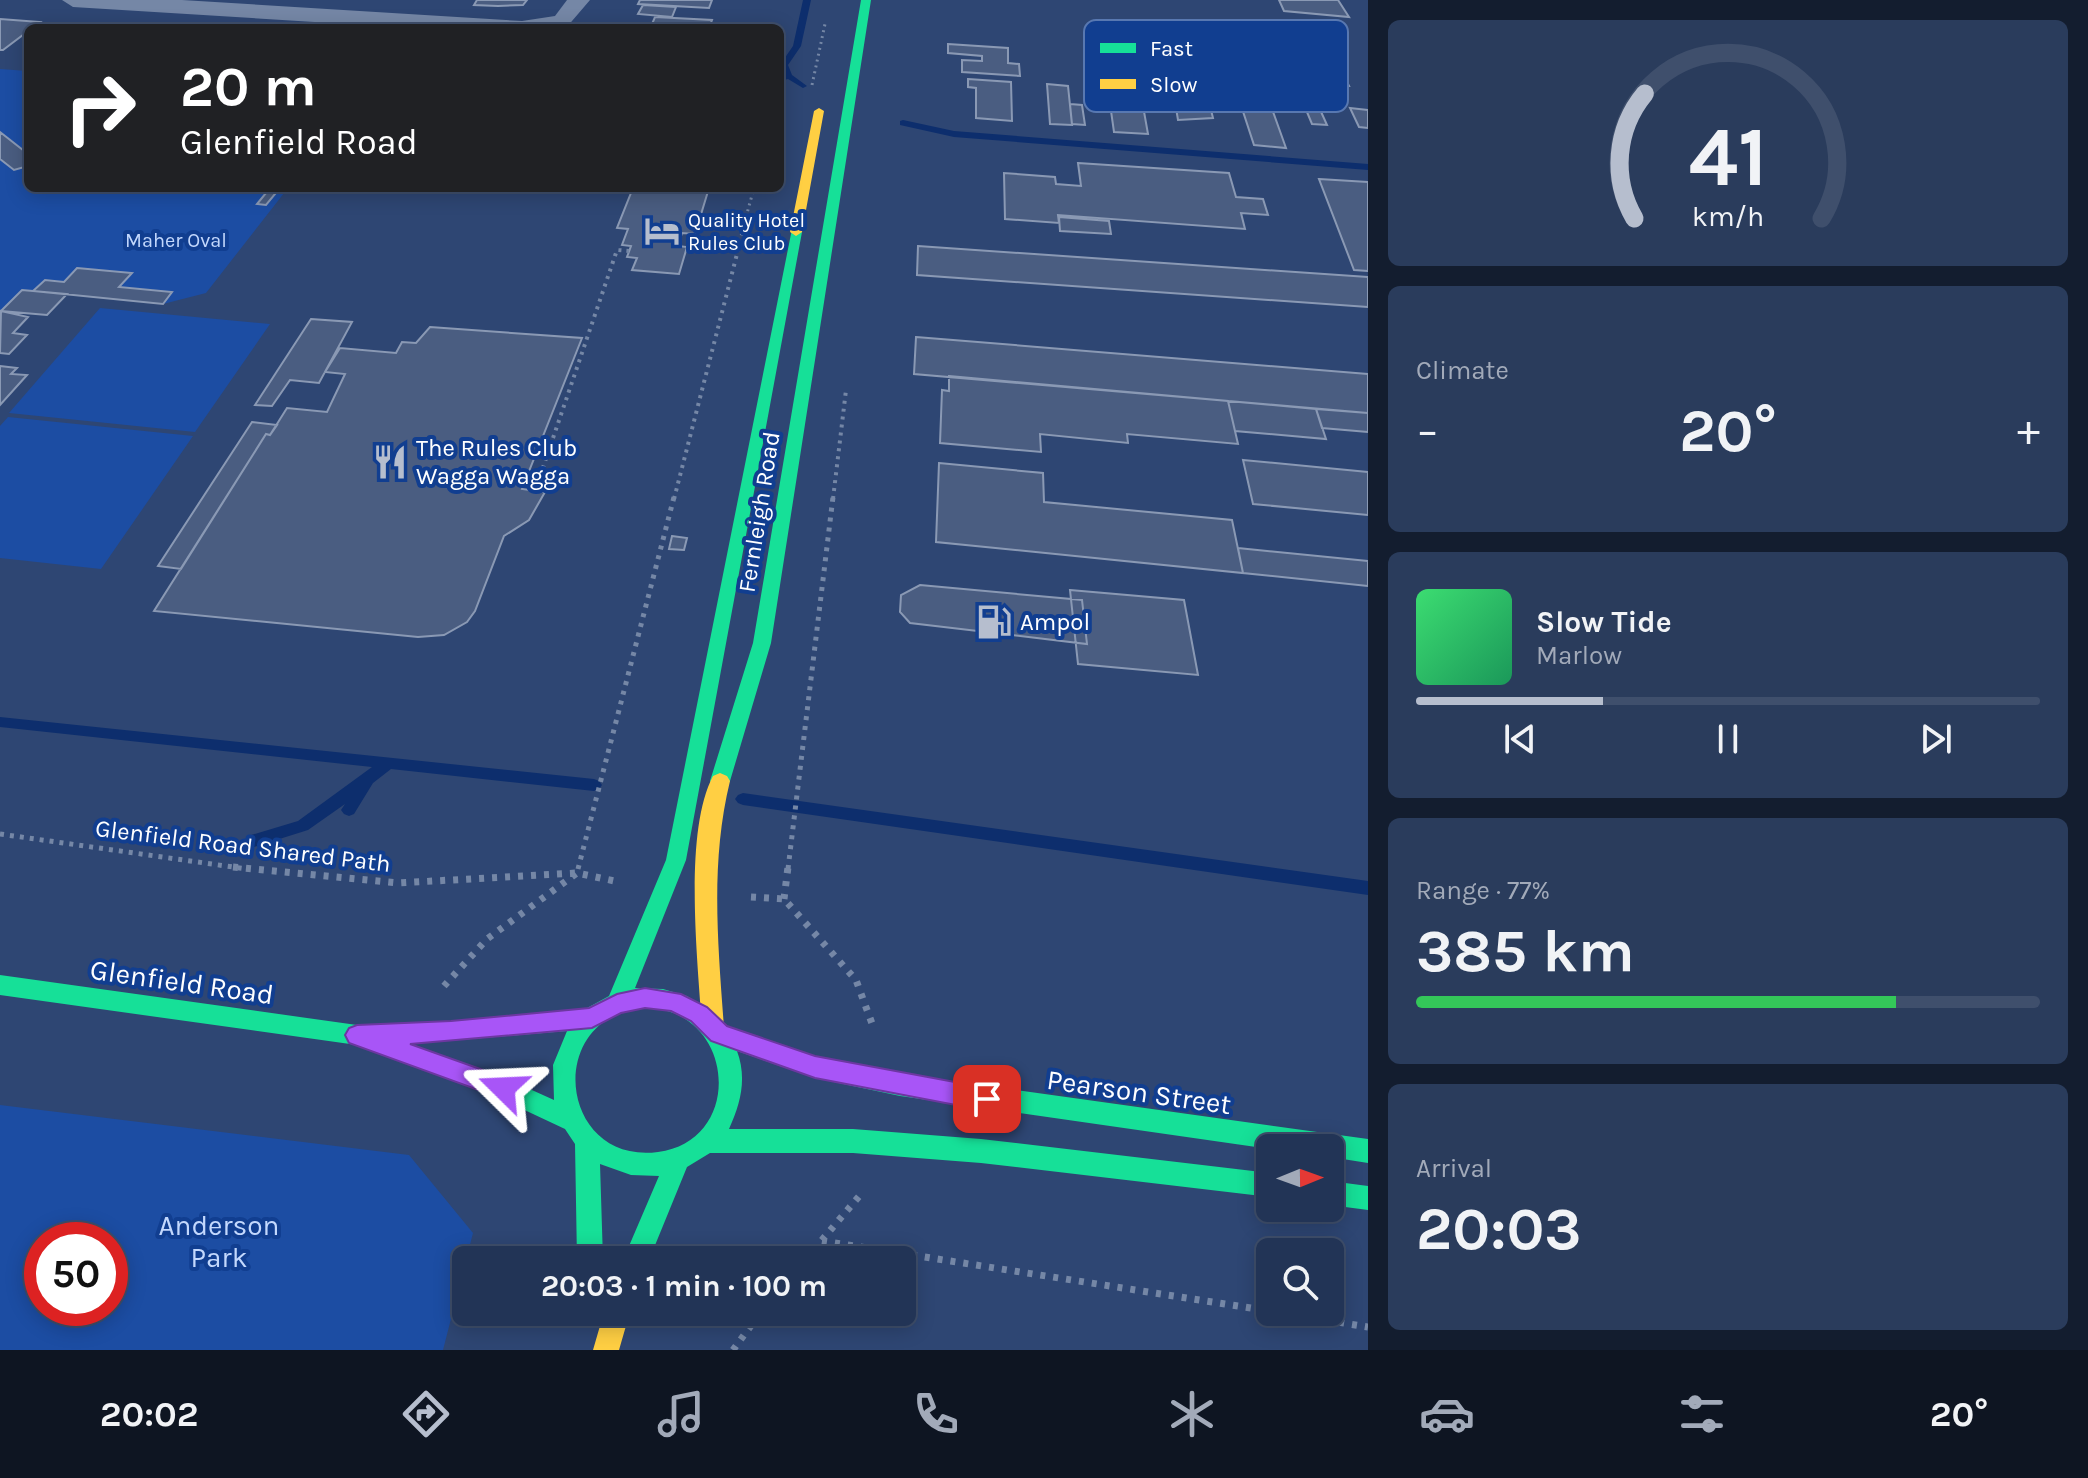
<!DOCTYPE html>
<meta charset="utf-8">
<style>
:root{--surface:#223456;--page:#2a3c5c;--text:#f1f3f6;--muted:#a2aab9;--line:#3f4f6c;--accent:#b6bece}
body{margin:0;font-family:Karla,sans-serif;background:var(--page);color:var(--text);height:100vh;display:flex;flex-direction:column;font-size:30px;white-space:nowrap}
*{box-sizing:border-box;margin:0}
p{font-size:26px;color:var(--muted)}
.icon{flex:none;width:44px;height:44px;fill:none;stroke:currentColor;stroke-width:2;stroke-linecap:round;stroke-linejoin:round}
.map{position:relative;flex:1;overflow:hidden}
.sheet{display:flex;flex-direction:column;gap:20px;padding:20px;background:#131d2f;width:720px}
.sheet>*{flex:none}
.hud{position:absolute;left:24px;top:24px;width:760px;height:168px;border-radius:12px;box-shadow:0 4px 20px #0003,0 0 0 2px var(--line);background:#202124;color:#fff;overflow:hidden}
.needle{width:52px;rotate:89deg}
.controls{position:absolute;left:1256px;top:1134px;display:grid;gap:16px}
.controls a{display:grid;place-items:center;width:88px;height:88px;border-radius:12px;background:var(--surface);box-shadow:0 4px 20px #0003,0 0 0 2px var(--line);font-size:40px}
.speed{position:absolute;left:24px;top:1222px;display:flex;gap:16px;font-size:40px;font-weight:700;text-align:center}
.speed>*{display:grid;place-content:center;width:104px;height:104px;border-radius:50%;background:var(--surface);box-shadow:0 4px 20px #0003,0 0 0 2px var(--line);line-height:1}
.speed .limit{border:12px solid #d22;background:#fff;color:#111}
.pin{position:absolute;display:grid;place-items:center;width:68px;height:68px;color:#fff;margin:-34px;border-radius:16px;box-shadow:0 4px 12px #0006}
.me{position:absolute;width:88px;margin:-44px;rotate:291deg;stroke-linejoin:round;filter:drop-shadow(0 0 6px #0008)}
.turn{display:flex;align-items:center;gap:28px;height:168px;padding:0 24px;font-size:36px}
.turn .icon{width:104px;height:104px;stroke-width:2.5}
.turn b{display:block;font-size:56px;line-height:68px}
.big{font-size:60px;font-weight:700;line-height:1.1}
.sheet .widget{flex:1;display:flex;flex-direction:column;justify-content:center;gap:12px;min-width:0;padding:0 28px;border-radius:12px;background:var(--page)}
.sheet .dial{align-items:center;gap:0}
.dial svg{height:208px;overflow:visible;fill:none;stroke:var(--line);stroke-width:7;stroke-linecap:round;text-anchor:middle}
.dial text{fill:var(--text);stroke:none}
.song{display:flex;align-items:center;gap:24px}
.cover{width:96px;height:96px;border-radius:12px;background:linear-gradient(135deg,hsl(140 70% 55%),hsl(150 70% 35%))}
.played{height:8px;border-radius:4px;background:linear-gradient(90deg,var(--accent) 30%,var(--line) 30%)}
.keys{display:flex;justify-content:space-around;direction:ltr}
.heat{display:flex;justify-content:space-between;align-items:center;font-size:44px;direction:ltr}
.charge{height:12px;border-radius:6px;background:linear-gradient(90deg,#34c759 77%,var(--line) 0)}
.trip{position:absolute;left:452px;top:1246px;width:464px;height:80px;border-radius:12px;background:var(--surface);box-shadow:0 4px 20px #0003,0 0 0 2px var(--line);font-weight:700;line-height:80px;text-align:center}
.menu{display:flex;height:128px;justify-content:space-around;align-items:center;background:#0e1522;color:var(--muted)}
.menu .icon{width:56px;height:56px}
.menu .active{color:var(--accent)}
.menu b{font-size:36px;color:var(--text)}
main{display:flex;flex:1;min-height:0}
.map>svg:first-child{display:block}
</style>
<main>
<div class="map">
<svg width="1368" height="1350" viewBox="0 0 1368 1350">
<rect width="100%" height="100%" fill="#2e4673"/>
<path fill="#1c4da3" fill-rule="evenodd" d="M0,69L28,71V188H288L206,293L163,304L172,292L119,287L131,273L77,268L64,282L45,280L33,291L22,290L0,312Z
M100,308L270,324L195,432L9,413Z
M8,417L193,436L101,569L0,558V426Z
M0,1105L409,1155L473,1233L443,1350H0ZM42,1240H110V1308H42Z"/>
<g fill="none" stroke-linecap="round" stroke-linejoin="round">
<path fill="#0d2e6d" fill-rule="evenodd" d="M803,0H811L801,46L788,65L792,75L807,86L803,88L788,79L780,81V76L785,75L780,65L793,46Z
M903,120L954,131L1368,164V170L954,137L900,125V121Z
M0,717L594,779L599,781L602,785L599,789L594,791L391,769L373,783L354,814L349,816L344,814L341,810L345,804L308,830L254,847L248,846L246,841L248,836L298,821L372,767L0,727Z
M743,793L1368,881V895L743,805L738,803L735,799L738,795Z"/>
</g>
<path fill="#4a5d81" stroke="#8a99b4" stroke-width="2" d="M477,0H527L523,5L498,6L474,5Z
M640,0H712L709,8L638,4Z
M1279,0H1338L1349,17L1284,11Z
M643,5L676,7L672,17L638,14Z
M655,17L712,20L709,28H656L657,25L652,24Z
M0,19L40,22L3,50H0Z
M948,44L1008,48V63L1019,64L1020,76L962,72V60L982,61V56L948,53Z
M1256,58L1337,62L1349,86L1265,81Z
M968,79L1011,82L1012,121L976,118V88L968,87Z
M1047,84L1068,86L1072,125L1050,124Z
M1236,90L1266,92L1286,148L1254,145Z
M1299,93L1313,94L1327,125L1312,124Z
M1070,104L1082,105L1085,125L1072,124Z
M1110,104L1143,106L1148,134L1114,132Z
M1176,108L1211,110L1213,118L1178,120Z
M1350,108L1368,110V128L1359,127Z
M0,132L28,154V166L14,170L0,159Z
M1078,163L1229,173L1236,197L1263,199L1268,215L1241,213L1245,229L1058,215L1059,223L1005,219L1004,173L1055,177L1056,184L1081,186Z
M1319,179L1368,182V271L1354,270Z
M270,188H280L266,205L257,204Z
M633,188H709L695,234L682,233L678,246L687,247L679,274L632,270L637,258L627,257L631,246L622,245L628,229L617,228Z
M1059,217L1109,221L1111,234L1060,231Z
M918,246L1368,277V307L917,275Z
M77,268L132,273L119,287L172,292L163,304L33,291L45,280L64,282Z
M22,290L33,291L67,294L47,315L1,311Z
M1,311L28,317L13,333L27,335L9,354L0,353Z
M311,319L352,322L319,383L290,380L272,406L255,405Z
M430,327L582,338L522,489L545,492L529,520L504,536L475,611L467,622L444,635L418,637L154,611L266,434L270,435L287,408L327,412L345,374L325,372L340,348L396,353L402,342L416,343Z
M916,337L1368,374V413L914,374Z
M0,366L17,368L11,374L27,375L0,405Z
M949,376L1228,401L1238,444L1127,434L1128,443L1040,434L1041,452L940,443L942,390L949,391Z
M1228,401L1316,409L1326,439L1235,431Z
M1316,409L1368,413V432L1322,428Z
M252,422L277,425L270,435L266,434L181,569L158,566Z
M1243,460L1368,472V515L1253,504Z
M939,463L1043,473L1044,502L1232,520L1243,573L936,542Z
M672,536L687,538L684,550L669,549Z
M1238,548L1368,561V586L1243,573Z
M920,585L1082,600L1087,644L910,623L900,612L901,595Z
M1070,590L1184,600L1198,675L1078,664Z"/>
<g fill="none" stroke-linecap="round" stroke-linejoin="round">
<path stroke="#7587a6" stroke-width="3" stroke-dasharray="2 4" stroke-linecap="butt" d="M812,85L825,24
M746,217L754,188"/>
<path stroke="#7587a6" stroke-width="4" stroke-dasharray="3 5" stroke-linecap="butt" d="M535,491L617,250L629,251
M674,499L747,215
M833,499L846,390"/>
<path stroke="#7587a6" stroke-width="5" stroke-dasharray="4 6" stroke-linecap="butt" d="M0,834L247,869
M578,869L674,497
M788,869L833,497"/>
<path stroke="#7587a6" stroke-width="7" stroke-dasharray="5 8" stroke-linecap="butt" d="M233,867L398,883L577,873L619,882
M751,897L784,899L856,980L874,1029
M784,899L788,867
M444,986L487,939L577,873L579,867
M822,1241L1270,1311
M805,1260L861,1194
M1275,1312L1368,1327
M733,1350L761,1312"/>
<path fill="#7587a6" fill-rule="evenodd" d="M62,0H182L522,21L555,16L567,0H590L566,28H411L73,7Z"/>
<path fill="#16e098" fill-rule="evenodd" d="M861,0H871L771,643L730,781L727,786H713L710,781L753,643Z
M792,229L802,232L686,860L635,988L663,989L687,996L708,1009L723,1025L815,1056L900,1074L1368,1139V1163L1330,1157V1148L1270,1149L900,1096L815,1078L737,1051C747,1078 741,1103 729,1129H853L981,1139L1270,1173V1197L981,1163L853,1153H710L687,1167L649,1260H623L659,1176L631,1175L600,1164L603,1260H577L575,1144L565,1129L497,1097L374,1051L371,1045H357L0,995V975L357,1025L451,1022L587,1008L609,996L666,860ZM639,1008C735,1003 748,1140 658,1152C561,1165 543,1022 639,1008ZM567,1031L553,1065L554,1100L503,1077L411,1044Z
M1330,1181L1368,1186V1210L1330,1205Z"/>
<path fill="#ffcf43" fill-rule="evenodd" d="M819,108L824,111L802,232L796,236L790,232L814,111Z
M720,773L727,776L730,781C710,863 718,944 724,1028L721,1035L713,1038L705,1035L702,1028C698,962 683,833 713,776Z
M604,1312H630L619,1350H593Z"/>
</g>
<path fill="#a855f7" stroke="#6d37a1" stroke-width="2" d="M645,988L681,994L707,1007L727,1026L815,1056L987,1088L996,1091L999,1099L996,1107L987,1111L815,1078L711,1041L691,1021L671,1011L645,1008L621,1013L592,1028L410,1044L511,1080L515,1088L511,1096L503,1099L349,1043L345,1035L349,1028L357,1025L451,1021L589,1008L617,994Z"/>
<defs>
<g id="hotel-bare" transform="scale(2.76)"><path d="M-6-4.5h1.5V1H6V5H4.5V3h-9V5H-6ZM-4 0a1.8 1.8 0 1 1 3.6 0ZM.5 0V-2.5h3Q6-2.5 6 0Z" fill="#b6bece" stroke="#113e90" stroke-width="2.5" paint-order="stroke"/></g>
<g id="restaurant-bare" transform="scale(2.76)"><path d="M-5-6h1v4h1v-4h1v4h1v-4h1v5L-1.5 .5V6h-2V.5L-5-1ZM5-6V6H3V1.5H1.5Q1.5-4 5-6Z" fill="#b6bece" stroke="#113e90" stroke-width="2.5" paint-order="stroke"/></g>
<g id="fuel-bare" transform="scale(2.76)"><path d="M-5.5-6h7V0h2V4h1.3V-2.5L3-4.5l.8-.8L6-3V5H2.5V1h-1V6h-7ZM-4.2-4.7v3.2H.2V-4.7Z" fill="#b6bece" stroke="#113e90" stroke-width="2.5" paint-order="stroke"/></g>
</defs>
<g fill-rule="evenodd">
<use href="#hotel-bare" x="662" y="231"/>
<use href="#restaurant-bare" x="390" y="462"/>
<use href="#fuel-bare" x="994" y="622"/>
</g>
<g text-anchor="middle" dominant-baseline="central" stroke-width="8" stroke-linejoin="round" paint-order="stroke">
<g font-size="20" fill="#fff" stroke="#113e90" text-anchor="start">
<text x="688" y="220">Quality Hotel<tspan x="688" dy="23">Rules Club</tspan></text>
</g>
<g font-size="20" fill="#c3d8fd" stroke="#113e90">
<text x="176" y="240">Maher Oval</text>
</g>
<g font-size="24" fill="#fff" stroke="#113e90" text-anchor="start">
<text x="416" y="448">The Rules Club<tspan x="416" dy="28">Wagga Wagga</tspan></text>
<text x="1020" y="622">Ampol</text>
</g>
<g font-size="24" fill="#fff" stroke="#113e90">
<text transform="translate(759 512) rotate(-81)">Fernleigh Road</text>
<text transform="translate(243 846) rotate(7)">Glenfield Road Shared Path</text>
</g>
<g font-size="28" fill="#fff" stroke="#113e90">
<text transform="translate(182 982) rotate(8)">Glenfield Road</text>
<text transform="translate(1139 1092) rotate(8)">Pearson Street</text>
</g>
<g font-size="28" fill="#c3d8fd" stroke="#113e90">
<text x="219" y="1225">Anderson<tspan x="219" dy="32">Park</tspan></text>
</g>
</g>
<rect x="1084" y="20" width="264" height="92" rx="12" fill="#113e90" stroke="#5878b1" stroke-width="2"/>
<rect x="1100" y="43" width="36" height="10" fill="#16e098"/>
<rect x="1100" y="79" width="36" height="10" fill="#ffcf43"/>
<g font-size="22" fill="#fff">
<text x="1150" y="56">Fast</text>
<text x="1150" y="92">Slow</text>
</g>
</svg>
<div class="controls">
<a><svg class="needle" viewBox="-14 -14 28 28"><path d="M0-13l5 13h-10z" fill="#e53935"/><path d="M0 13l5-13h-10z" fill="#a2aab9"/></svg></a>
<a><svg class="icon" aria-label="search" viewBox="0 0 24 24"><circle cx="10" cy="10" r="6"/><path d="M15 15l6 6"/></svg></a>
</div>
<div class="speed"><div class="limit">50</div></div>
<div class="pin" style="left:987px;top:1099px;background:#d93025"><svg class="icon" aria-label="arrive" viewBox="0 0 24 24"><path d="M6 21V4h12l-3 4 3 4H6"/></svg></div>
<svg class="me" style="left:503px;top:1088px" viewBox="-20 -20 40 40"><path d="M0-17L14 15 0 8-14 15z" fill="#a855f7" stroke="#fff" stroke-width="4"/></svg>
<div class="trip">20:03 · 1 min · 100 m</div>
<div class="hud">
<div class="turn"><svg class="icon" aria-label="right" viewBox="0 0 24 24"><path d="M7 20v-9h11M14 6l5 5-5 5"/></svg><div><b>20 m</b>Glenfield Road</div></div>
</div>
</div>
<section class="sheet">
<div class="widget dial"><svg viewBox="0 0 100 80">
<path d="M14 69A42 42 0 1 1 86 69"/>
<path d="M14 69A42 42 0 0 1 18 21" stroke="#b6bece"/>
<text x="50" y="56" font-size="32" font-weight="700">41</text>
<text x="50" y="72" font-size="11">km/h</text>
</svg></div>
<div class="widget"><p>Climate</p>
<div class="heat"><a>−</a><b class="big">20°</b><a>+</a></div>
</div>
<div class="widget">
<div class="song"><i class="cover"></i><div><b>Slow Tide</b><p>Marlow</p></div></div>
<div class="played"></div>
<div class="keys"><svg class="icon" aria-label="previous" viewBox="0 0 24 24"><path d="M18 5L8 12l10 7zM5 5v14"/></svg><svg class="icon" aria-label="pause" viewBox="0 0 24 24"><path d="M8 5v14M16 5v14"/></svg><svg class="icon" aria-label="next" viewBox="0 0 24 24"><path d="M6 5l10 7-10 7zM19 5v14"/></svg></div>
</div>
<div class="widget"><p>Range · 77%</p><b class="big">385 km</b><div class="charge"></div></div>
<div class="widget"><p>Arrival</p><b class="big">20:03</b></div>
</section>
</main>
<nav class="menu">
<b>20:02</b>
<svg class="icon active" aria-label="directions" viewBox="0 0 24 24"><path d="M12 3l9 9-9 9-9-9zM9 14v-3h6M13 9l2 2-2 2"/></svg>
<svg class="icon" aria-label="music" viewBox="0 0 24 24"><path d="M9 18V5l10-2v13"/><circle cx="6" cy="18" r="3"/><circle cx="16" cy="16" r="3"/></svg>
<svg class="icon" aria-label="phone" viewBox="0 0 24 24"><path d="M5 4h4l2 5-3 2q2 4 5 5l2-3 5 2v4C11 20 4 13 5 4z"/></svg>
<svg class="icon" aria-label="climate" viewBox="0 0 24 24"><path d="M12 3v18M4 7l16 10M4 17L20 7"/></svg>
<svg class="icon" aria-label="car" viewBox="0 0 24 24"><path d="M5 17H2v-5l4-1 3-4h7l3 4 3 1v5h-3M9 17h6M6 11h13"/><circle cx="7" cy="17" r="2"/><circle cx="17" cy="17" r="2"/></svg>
<svg class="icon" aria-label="filters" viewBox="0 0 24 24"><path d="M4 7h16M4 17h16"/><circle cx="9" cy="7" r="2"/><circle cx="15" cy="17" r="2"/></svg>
<b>20°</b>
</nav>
